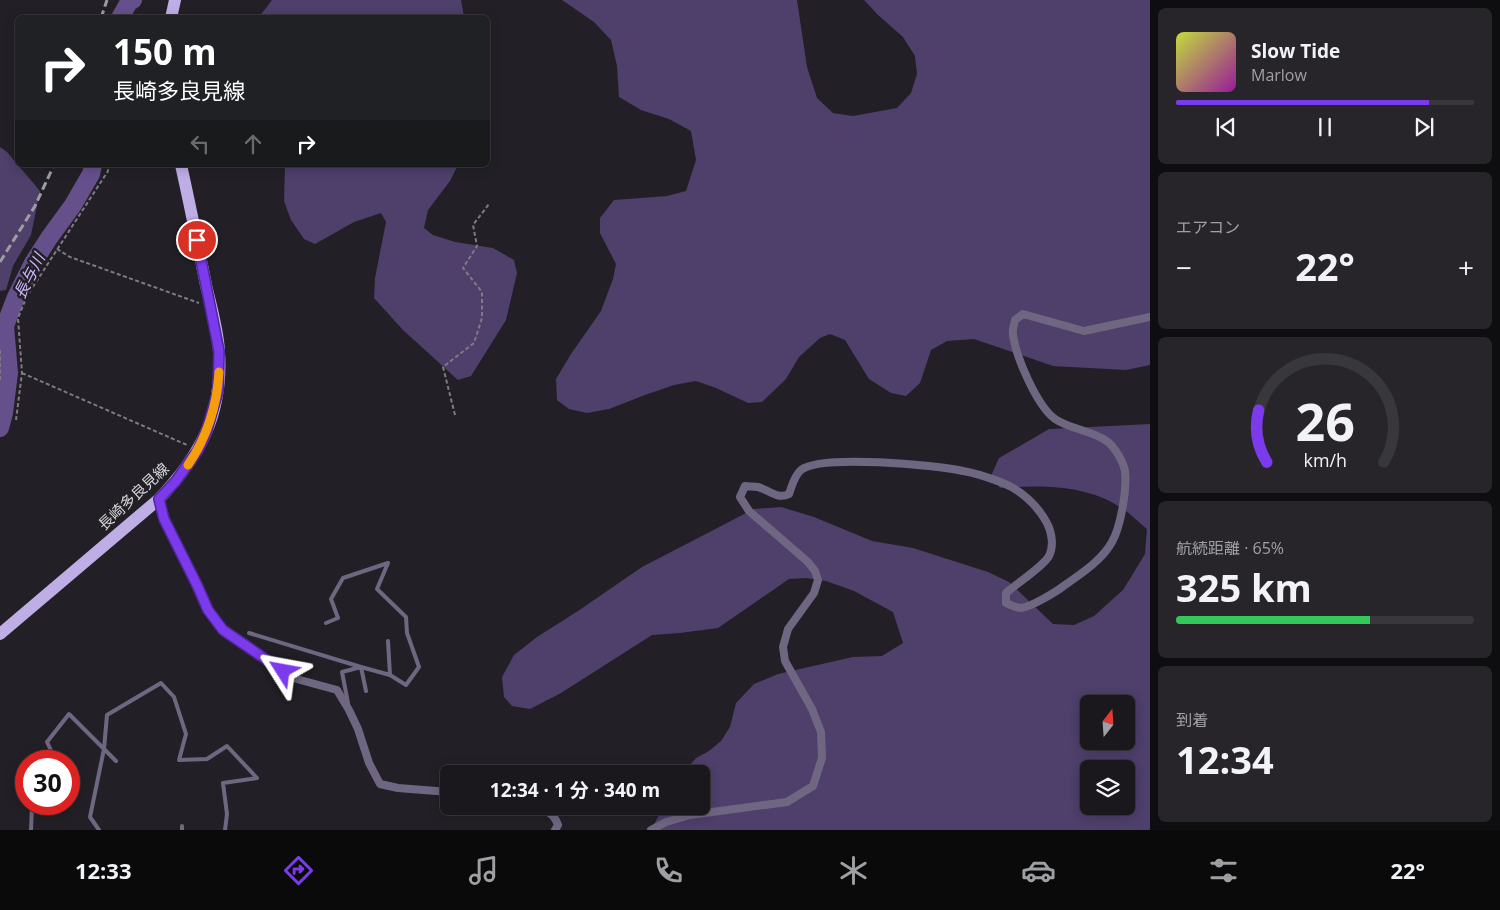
<!DOCTYPE html>
<html lang="ja">
<meta charset="utf-8">
<style>
:root{--surface:#1a181c;--page:#272529;--text:#f1f3f6;--muted:#9fa0a3;--line:#38373b;--accent:#7c3aed}
body{margin:0;font-family:"Open Sans","Noto Sans JP",sans-serif;background:var(--page);color:var(--text);height:100vh;display:flex;flex-direction:column;font-size:19px;white-space:nowrap}
*{box-sizing:border-box;margin:0}
p{font-size:16px;color:var(--muted)}
.icon{flex:none;width:28px;height:28px;fill:none;stroke:currentColor;stroke-width:2;stroke-linecap:round;stroke-linejoin:round}
.map{position:relative;flex:1;overflow:hidden}
.sheet{display:flex;flex-direction:column;gap:8px;padding:8px;background:#0e0d0f;width:350px}
.sheet>*{flex:none}
.guide{position:absolute;left:15px;top:15px;width:475px;height:152px;border-radius:8px;box-shadow:0 2px 12px #0003,0 0 0 1px var(--line);background:#202124;color:#fff;overflow:hidden}
.needle{width:32px;rotate:17deg}
.buttons{position:absolute;left:1080px;top:695px;display:grid;gap:10px}
.buttons a{display:grid;place-items:center;width:55px;height:55px;border-radius:8px;background:var(--surface);box-shadow:0 2px 12px #0003,0 0 0 1px var(--line);font-size:25px}
.speed{position:absolute;left:15px;top:750px;display:flex;gap:10px;font-size:25px;font-weight:700;text-align:center}
.speed>*{display:grid;place-content:center;width:65px;height:65px;border-radius:50%;background:var(--surface);box-shadow:0 2px 12px #0003,0 0 0 1px var(--line);line-height:1}
.speed .limit{border:8px solid #d22;background:#fff;color:#111}
.pin{position:absolute;display:grid;place-items:center;width:42px;height:42px;color:#fff;margin:-21px;border:2px solid #fff;border-radius:50%;box-shadow:0 1px 5px #0007}
.me{position:absolute;width:55px;margin:-28px;rotate:304deg;stroke-linejoin:round;filter:drop-shadow(0 0 4px #0008)}
.turn{display:flex;align-items:center;gap:18px;height:105px;padding:0 15px;font-size:22px}
.turn .icon{width:65px;height:65px;stroke-width:2.5}
.turn b{display:block;font-size:35px;line-height:42px}
.lanes{display:flex;align-items:center;height:48px;padding:0 15px;background:#0003;justify-content:center;gap:25px;direction:ltr}
.lanes .off{opacity:.35}
.big{font-size:38px;font-weight:700;line-height:1.1}
.sheet .card{flex:1;display:flex;flex-direction:column;justify-content:center;gap:8px;min-width:0;padding:0 18px;border-radius:8px;background:var(--page)}
.sheet .dial{align-items:center;gap:0}
.dial svg{height:130px;overflow:visible;fill:none;stroke:var(--line);stroke-width:7;stroke-linecap:round;text-anchor:middle}
.dial text{fill:var(--text);stroke:none}
.song{display:flex;align-items:center;gap:15px}
.cover{width:60px;height:60px;border-radius:8px;background:linear-gradient(135deg,hsl(70 70% 55%),hsl(300 70% 35%))}
.played{height:5px;border-radius:2px;background:linear-gradient(90deg,var(--accent) 85%,var(--line) 85%)}
.keys{display:flex;justify-content:space-around;direction:ltr}
.heat{display:flex;justify-content:space-between;align-items:center;font-size:28px;direction:ltr}
.charge{height:8px;border-radius:4px;background:linear-gradient(90deg,#34c759 65%,var(--line) 0)}
.trip{position:absolute;left:440px;top:765px;width:270px;height:50px;border-radius:8px;background:var(--surface);box-shadow:0 2px 12px #0003,0 0 0 1px var(--line);font-weight:700;line-height:50px;text-align:center}
.dock{display:flex;height:80px;justify-content:space-around;align-items:center;background:#0a0a0b;color:var(--muted)}
.dock .icon{width:35px;height:35px}
.dock .selected{color:var(--accent)}
.dock b{font-size:22px;color:var(--text)}
main{display:flex;flex:1;min-height:0}
.map>svg:first-child{display:block}
</style>
<main>
<div class="map">
<svg width="1150" height="830" viewBox="0 0 1150 830">
<rect width="100%" height="100%" fill="#222026"/>
<path fill="#4e3f6b" fill-rule="evenodd" d="M272,0H461L464,17H259Z
M562,0H797L807,67L817,98L833,113L853,116L897,108L911,93L917,74L915,56L903,37L878,15L864,0H1150V365L1126,370L1053,366L974,339L947,341L931,350L920,383L906,396L891,393L869,379L845,340L830,334L820,338L799,357L786,379L762,402L748,403L716,388L696,381L674,385L645,395L609,409L587,413L569,409L557,400L556,379L571,354L601,311L613,279L616,264L600,233V218L614,200L667,196L686,191L696,160L691,131L669,119L641,110L619,97L617,66L611,40L594,22Z
M0,147L7,152L40,191L31,235L13,266L6,290L0,291Z
M285,165H458L450,181L428,210L424,228L433,235L455,242L493,248L514,260L517,273L506,320L471,376L458,380L403,330L374,298L375,278L386,222L381,213L354,222L315,244L304,239L291,220L284,201Z
M1150,424V830H651L664,806H701V774H682L696,758L709,751L721,741L730,727L736,703L754,684L778,674L853,657L882,656L903,643L893,612L854,591L826,581L806,578L789,579L718,628L680,633L652,635L561,693L530,709L512,706L504,697L502,677L514,655L537,637L578,611L642,567L754,509L781,507L814,517L872,541L913,548L988,572L1009,582L1053,624L1074,625L1094,616L1123,590L1145,554L1147,529C1138,522 1130,513 1120,507C1085,484 1039,485 1000,488L991,476L999,458L1049,429ZM1089,704H1126V741H1089ZM1089,769H1126V806H1089Z"/>
<g fill="none" stroke-linecap="round" stroke-linejoin="round">
<path stroke="#66508c" stroke-width="18" d="M120,18L129,2L133,0
M0,428L4,413L9,373L5,326L16,297L33,263L49,238L73,205L91,174L93,165"/>
<path stroke="#7d7c80" stroke-width="2" stroke-dasharray="4 2.5" stroke-linecap="butt" d="M57,249L70,257L199,303
M0,350V381
M22,373L187,445
M455,415L443,367L474,343L482,318V292L463,268L477,246L473,225L489,204
M16,420L22,373L18,318L27,296L108,171V165"/>
<path stroke="#6f6782" stroke-width="4" d="M326,623L338,618L331,599L343,578L388,563L377,589L406,617L407,633L419,667L406,685L390,675
M249,633L361,667L366,691
M348,703L342,672L361,667L390,675L388,641
M56,761L47,742L69,714L116,761
M182,826V830
M31,830L32,806
M99,830L90,817L104,749L107,715L161,683L174,697L186,734L179,760L207,759L227,746L257,778L223,783L227,814L225,830"/>
<path stroke="#6f6782" stroke-width="8" d="M159,499L164,519L197,585L208,610L223,630L293,678L337,690L349,710L358,729L369,763L380,784L398,788L449,792
M518,806C522,807 527,809 531,810C544,811 552,809 558,825L555,830
M651,830L666,822L690,815L787,802L813,786L822,758L821,732L812,709L785,661L783,647L788,629L814,593L818,580L815,571L808,562L749,511L740,497L745,486C749,487 754,486 758,487C769,490 778,500 789,494C792,486 794,476 801,470C820,454 936,465 963,471C976,473 990,478 1003,483C1021,490 1038,506 1047,523C1052,533 1054,546 1049,556C1043,567 1017,583 1006,593V603C1011,605 1016,608 1021,608C1031,607 1056,592 1065,585C1082,573 1102,560 1112,542C1121,526 1127,489 1125,471C1123,461 1115,448 1108,442C1093,430 1071,430 1055,419C1037,406 1016,357 1013,335C1012,330 1014,325 1015,320L1023,314L1084,331L1150,317"/>
<path stroke="#bfade6" stroke-width="12" d="M171,18L175,0
M0,634L159,499C200,456 223,414 219,352C218,330 211,307 206,285C198,245 190,205 181,165"/>
<path stroke="#9e9da1" stroke-width="3" stroke-dasharray="8 4" stroke-linecap="butt" d="M101,18L107,0
M0,262L35,206L54,165"/>
</g>
<g fill="none" stroke-linecap="round" stroke-linejoin="round">
<g stroke="#51269a" stroke-width="12">
<path id="route" d="M197,240L219,351L218,391L207,430L198,450L176,481L159,499L164,519L197,585L208,610L223,630L283,671"/>
</g>
<use href="#route" stroke="#7c3aed" stroke-width="9"/>
<path stroke="#f59e0b" stroke-width="9" d="M188,465C207,437 217,406 219,372"/>
</g>
<g text-anchor="middle" dominant-baseline="central" stroke-width="5" stroke-linejoin="round" paint-order="stroke">
<g font-size="15" fill="#d6d5d8" stroke="#222026">
<text transform="translate(133 496) rotate(-43)">長崎多良見線</text>
</g>
<g font-size="16" font-style="italic" fill="#ceb7fe" stroke="#222026">
<text transform="translate(29 276) rotate(-63)">長与川</text>
</g>
</g>
</svg>
<div class="buttons">
<a><svg class="needle" viewBox="-14 -14 28 28"><path d="M0-13l5 13h-10z" fill="#e53935"/><path d="M0 13l5-13h-10z" fill="#9fa0a3"/></svg></a>
<a><svg class="icon" aria-label="layers" viewBox="0 0 24 24"><path d="M12 4l9 5-9 5-9-5zM3 14l9 5 9-5"/></svg></a>
</div>
<div class="speed"><div class="limit">30</div></div>
<div class="pin" style="left:197px;top:240px;background:#d93025"><svg class="icon" aria-label="arrive" viewBox="0 0 24 24"><path d="M6 21V4h12l-3 4 3 4H6"/></svg></div>
<svg class="me" style="left:283px;top:671px" viewBox="-20 -20 40 40"><path d="M0-17L14 15 0 8-14 15z" fill="#7c3aed" stroke="#fff" stroke-width="4"/></svg>
<div class="trip">12:34 · 1 分 · 340 m</div>
<div class="guide">
<div class="turn"><svg class="icon" aria-label="right" viewBox="0 0 24 24"><path d="M7 20v-9h11M14 6l5 5-5 5"/></svg><div><b>150 m</b>長崎多良見線</div></div>
<div class="lanes"><svg class="icon off" aria-label="left" viewBox="0 0 24 24"><path d="M17 20v-9H6M10 6l-5 5 5 5"/></svg><svg class="icon off" aria-label="ahead" viewBox="0 0 24 24"><path d="M12 20V5M6 11l6-6 6 6"/></svg><svg class="icon" aria-label="right" viewBox="0 0 24 24"><path d="M7 20v-9h11M14 6l5 5-5 5"/></svg></div>
</div>
</div>
<section class="sheet">
<div class="card">
<div class="song"><i class="cover"></i><div><b>Slow Tide</b><p>Marlow</p></div></div>
<div class="played"></div>
<div class="keys"><svg class="icon" aria-label="previous" viewBox="0 0 24 24"><path d="M18 5L8 12l10 7zM5 5v14"/></svg><svg class="icon" aria-label="pause" viewBox="0 0 24 24"><path d="M8 5v14M16 5v14"/></svg><svg class="icon" aria-label="next" viewBox="0 0 24 24"><path d="M6 5l10 7-10 7zM19 5v14"/></svg></div>
</div>
<div class="card"><p>エアコン</p>
<div class="heat"><a>−</a><b class="big">22°</b><a>+</a></div>
</div>
<div class="card dial"><svg viewBox="0 0 100 80">
<path d="M14 69A42 42 0 1 1 86 69"/>
<path d="M14 69A42 42 0 0 1 9 37" stroke="#7c3aed"/>
<text x="50" y="56" font-size="32" font-weight="700">26</text>
<text x="50" y="72" font-size="11">km/h</text>
</svg></div>
<div class="card"><p>航続距離 · 65%</p><b class="big">325 km</b><div class="charge"></div></div>
<div class="card"><p>到着</p><b class="big">12:34</b></div>
</section>
</main>
<nav class="dock">
<b>12:33</b>
<svg class="icon selected" aria-label="directions" viewBox="0 0 24 24"><path d="M12 3l9 9-9 9-9-9zM9 14v-3h6M13 9l2 2-2 2"/></svg>
<svg class="icon" aria-label="music" viewBox="0 0 24 24"><path d="M9 18V5l10-2v13"/><circle cx="6" cy="18" r="3"/><circle cx="16" cy="16" r="3"/></svg>
<svg class="icon" aria-label="phone" viewBox="0 0 24 24"><path d="M5 4h4l2 5-3 2q2 4 5 5l2-3 5 2v4C11 20 4 13 5 4z"/></svg>
<svg class="icon" aria-label="climate" viewBox="0 0 24 24"><path d="M12 3v18M4 7l16 10M4 17L20 7"/></svg>
<svg class="icon" aria-label="car" viewBox="0 0 24 24"><path d="M5 17H2v-5l4-1 3-4h7l3 4 3 1v5h-3M9 17h6M6 11h13"/><circle cx="7" cy="17" r="2"/><circle cx="17" cy="17" r="2"/></svg>
<svg class="icon" aria-label="filters" viewBox="0 0 24 24"><path d="M4 7h16M4 17h16"/><circle cx="9" cy="7" r="2"/><circle cx="15" cy="17" r="2"/></svg>
<b>22°</b>
</nav>
